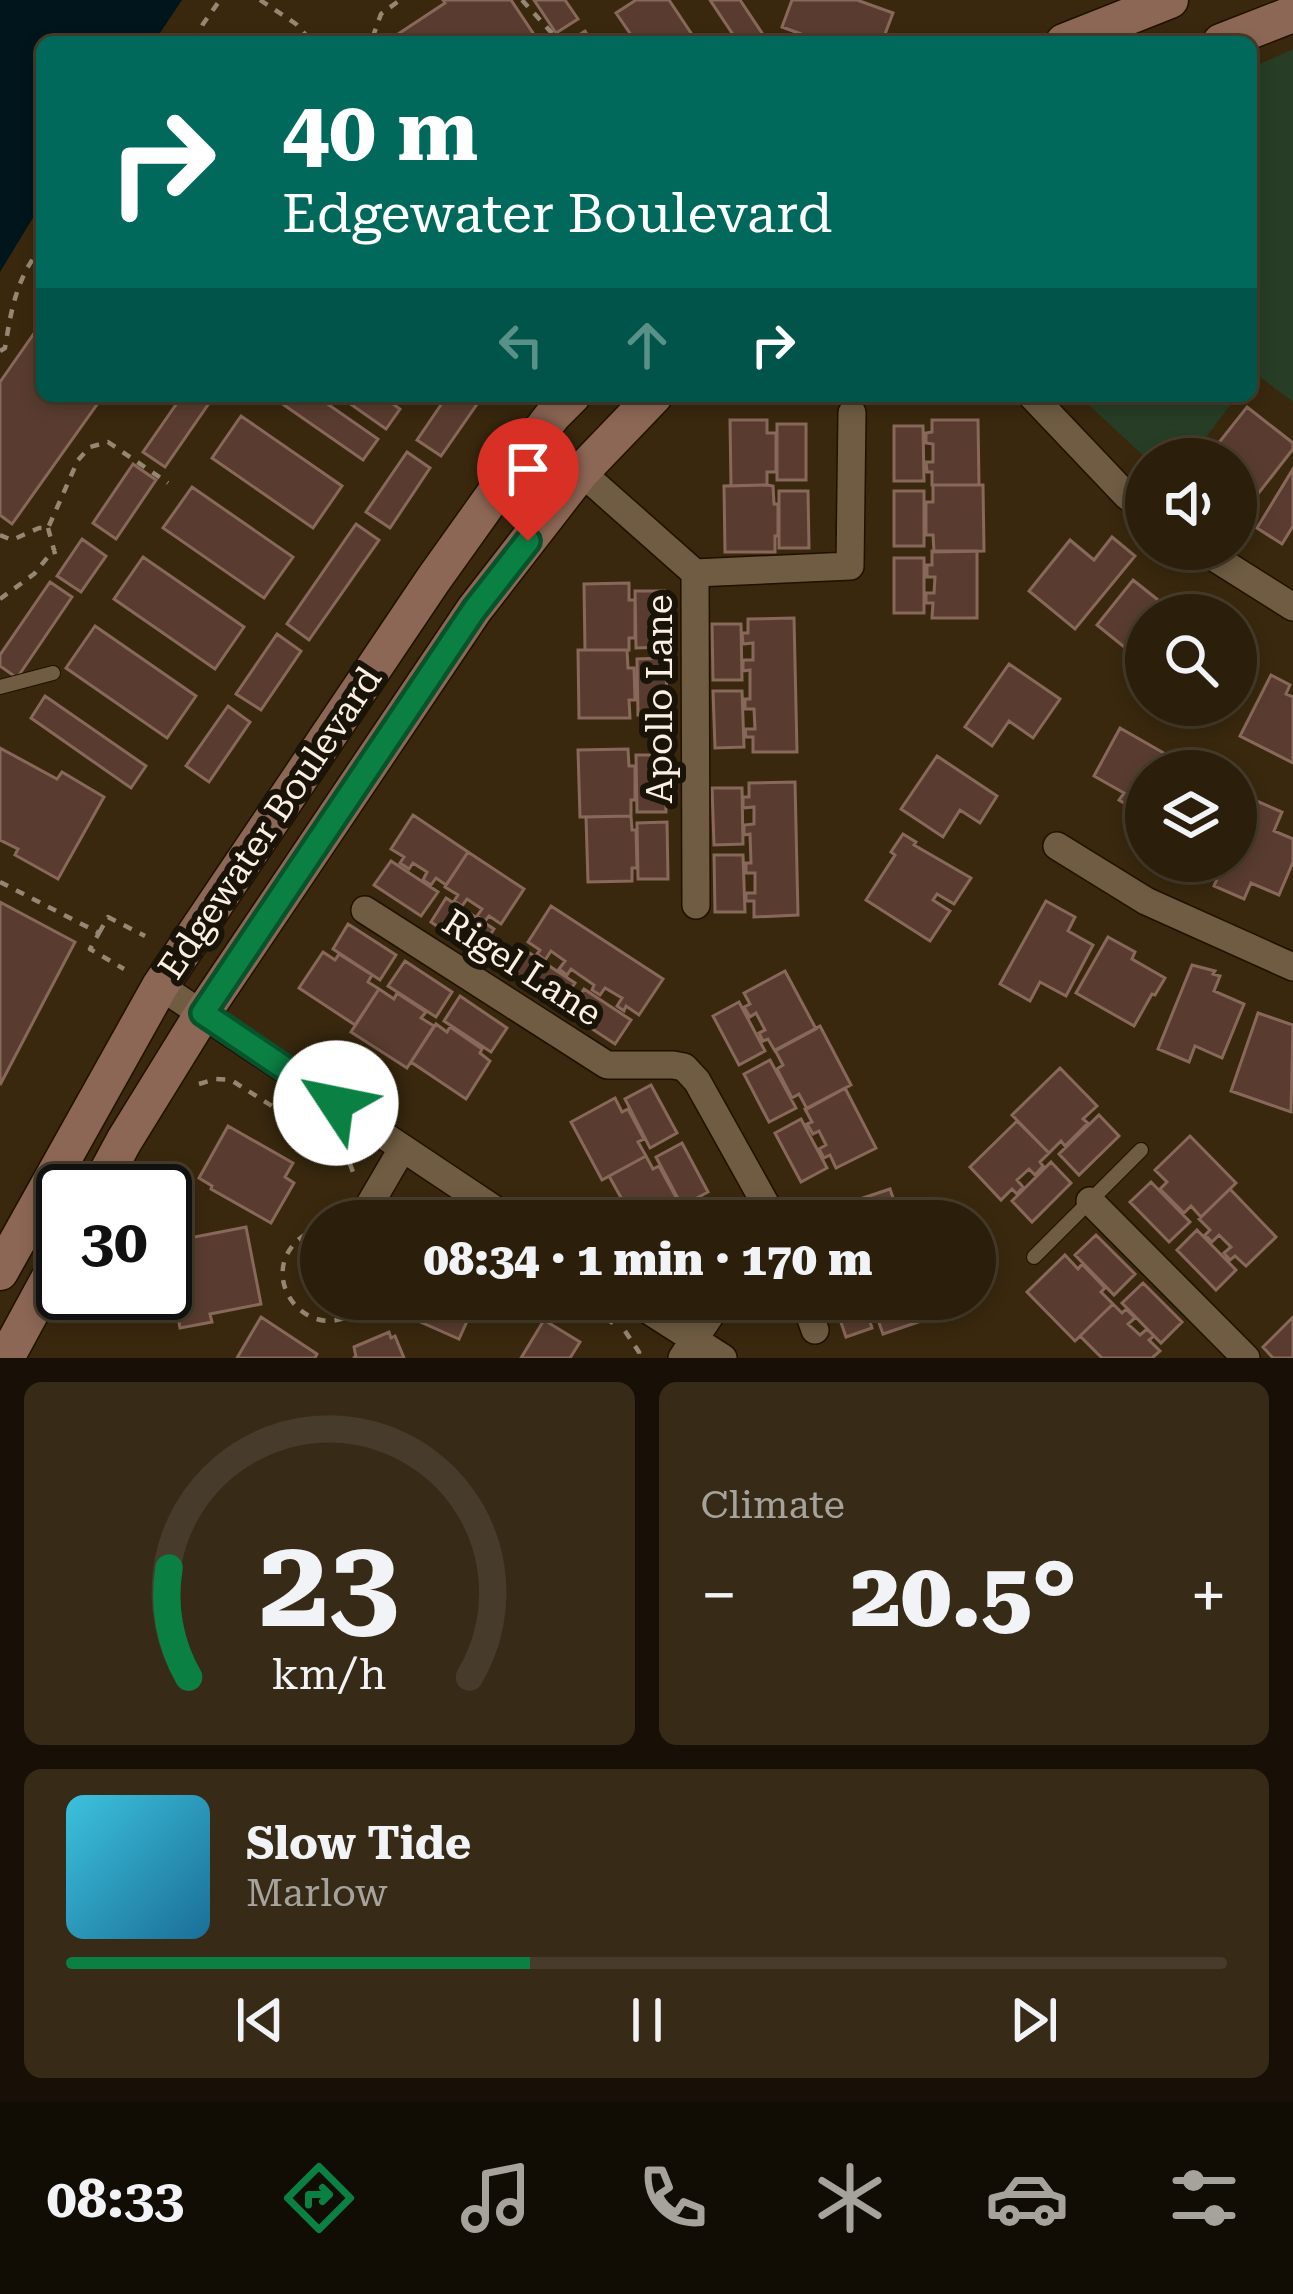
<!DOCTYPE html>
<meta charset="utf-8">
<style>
:root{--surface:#2b1e0a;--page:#372b18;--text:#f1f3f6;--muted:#a6a29c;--line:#473c2b;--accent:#0b8043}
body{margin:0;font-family:"Roboto Serif",serif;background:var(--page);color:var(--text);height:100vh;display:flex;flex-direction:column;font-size:45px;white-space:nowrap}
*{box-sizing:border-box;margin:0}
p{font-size:39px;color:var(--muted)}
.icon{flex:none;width:66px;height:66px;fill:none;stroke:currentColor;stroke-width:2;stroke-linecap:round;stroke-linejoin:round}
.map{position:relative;height:1358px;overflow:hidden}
.drawer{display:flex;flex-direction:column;gap:24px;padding:24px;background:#181006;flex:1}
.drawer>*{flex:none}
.hud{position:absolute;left:36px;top:36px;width:1221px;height:366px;border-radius:18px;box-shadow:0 6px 18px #0003,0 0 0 3px var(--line);background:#00695c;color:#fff;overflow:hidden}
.fabs{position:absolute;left:1125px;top:438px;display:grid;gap:24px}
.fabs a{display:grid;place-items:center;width:132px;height:132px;border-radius:50%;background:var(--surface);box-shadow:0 6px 18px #0003,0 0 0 3px var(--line);font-size:60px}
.speed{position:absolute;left:36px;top:1164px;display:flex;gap:24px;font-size:60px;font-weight:700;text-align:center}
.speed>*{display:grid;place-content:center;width:156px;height:156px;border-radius:50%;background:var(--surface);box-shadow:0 6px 18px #0003,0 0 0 3px var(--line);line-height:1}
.speed .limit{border:6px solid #111;border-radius:18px;background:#fff;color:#111}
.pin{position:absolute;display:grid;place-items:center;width:102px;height:102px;color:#fff;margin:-123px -51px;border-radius:50% 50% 50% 0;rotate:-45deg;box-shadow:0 0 12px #0007}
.pin .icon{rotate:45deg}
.me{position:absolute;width:132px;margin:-66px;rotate:304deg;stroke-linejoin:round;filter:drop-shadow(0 0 9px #0008)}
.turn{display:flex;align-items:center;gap:42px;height:252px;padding:0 48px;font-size:54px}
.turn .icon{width:156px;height:156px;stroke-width:2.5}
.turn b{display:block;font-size:84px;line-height:102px}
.lanes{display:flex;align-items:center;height:114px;padding:0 48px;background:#0003;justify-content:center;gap:60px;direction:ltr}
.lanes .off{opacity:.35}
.big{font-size:90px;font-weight:800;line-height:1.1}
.drawer .card{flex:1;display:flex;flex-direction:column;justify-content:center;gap:18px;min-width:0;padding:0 42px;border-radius:18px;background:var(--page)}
.drawer .dial{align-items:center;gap:0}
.dial svg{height:312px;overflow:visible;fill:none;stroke:var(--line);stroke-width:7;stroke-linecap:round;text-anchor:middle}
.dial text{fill:var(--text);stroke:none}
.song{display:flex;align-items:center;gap:36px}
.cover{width:144px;height:144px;border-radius:18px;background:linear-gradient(135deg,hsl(190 70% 55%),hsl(200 70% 35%))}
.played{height:12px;border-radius:6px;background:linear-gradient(90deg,var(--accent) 40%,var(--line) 40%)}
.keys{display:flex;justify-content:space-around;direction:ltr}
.heat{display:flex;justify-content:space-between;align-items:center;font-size:66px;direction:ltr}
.drawer .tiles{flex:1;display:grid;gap:24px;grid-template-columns:1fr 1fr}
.card:last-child{grid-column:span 2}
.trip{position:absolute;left:300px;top:1200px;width:696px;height:120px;border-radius:60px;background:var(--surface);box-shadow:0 6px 18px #0003,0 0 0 3px var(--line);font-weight:800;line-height:120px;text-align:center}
.tabs{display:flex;height:192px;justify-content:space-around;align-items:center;background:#110c04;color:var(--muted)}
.tabs .icon{width:84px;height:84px}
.tabs .selected{color:var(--accent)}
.tabs b{font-size:54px;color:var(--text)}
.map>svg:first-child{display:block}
</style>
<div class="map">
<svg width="1293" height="1358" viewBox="0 0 1293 1358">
<rect width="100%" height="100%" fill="#39280e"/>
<path fill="#273d25" d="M1293,49V402L1255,373L1251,377V68Z
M1079,396H1237L1190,459H1147Z"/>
<path fill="#00151c" d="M0,0H182L154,42H42V203L0,272Z"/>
<path fill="#593c2f" stroke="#88685a" stroke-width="3" d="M443,0H511L539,42H386L445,3Z
M534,0H565L578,19L556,33Z
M636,0H669L697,42H636L616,13Z
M710,0H740L768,42H738Z
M792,0H857L893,13L882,42H823L782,27Z
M585,31L592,42H568Z
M42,322V396H103L12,524L0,515V382Z
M182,396H214L165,467L143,452Z
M271,396H316L378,439L363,460Z
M339,396H382L400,409L386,429Z
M447,396L482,397L441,456L417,440Z
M1247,407L1293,443V449L1236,522V459H1206Z
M241,416L342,486L313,528L212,458Z
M730,420H767V433H776V472H767V485L731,486Z
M932,420H978L979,485H932V472H927L926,462H933V444L926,443V433L932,432Z
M777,424H806V480H777Z
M894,426H923L924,481H894Z
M407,452L430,468L390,528L366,512Z
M133,464L156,480L116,539L93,523Z
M1293,469V526L1282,544L1257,528Z
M767,485L773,486L774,504H778V536H775V552H725L724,486Z
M933,485H983L984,551L934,552L933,535H926V502H933Z
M192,487L293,557L264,598L163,528Z
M779,491H808L809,548H779Z
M894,491H924V546H894Z
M356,524L379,540L309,640L287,624Z
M1112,537L1135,556L1075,629L1029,591L1070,540L1094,560Z
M82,539L106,556L81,592L57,576Z
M932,551H977V618H932L933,603H926V593H934L935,577H927V565H932Z
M143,557L244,627L215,669L114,599Z
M894,558H924V613H894Z
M1133,580L1177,615H1146L1144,663L1097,625Z
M50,582L72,597L17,678L0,666V655Z
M629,583V600H635V638H629V650H585L584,584Z
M635,591H664L666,647L636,648Z
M794,618L797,752H753V737H746L745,729H755L754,709H745V699H750V670L743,671V660H753V643L743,644L742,633H748V619Z
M712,624H741L742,680H713Z
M95,626L196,696L167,738L66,668Z
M277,634L301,651L261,710L236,694Z
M578,650H627L628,668H634L635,700H629L630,718H579Z
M666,658L667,714L638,715L637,659Z
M1009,664L1060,699L1033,738L1009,721L992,746L965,727Z
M1271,675L1290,685L1286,694L1293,697V763L1240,736Z
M713,691H742L744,747L715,748Z
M45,696L146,766L131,788L31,718Z
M1189,705H1222L1212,720Z
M228,706L250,722L209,782L186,766Z
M1120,728L1176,760L1170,771H1146V816L1119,800L1124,793L1094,776Z
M0,748L57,779L62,772L104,797L58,879L15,855L18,849L0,840Z
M628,749L629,766H635V800H631V816L580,817L578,750Z
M636,755H665L666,812H637Z
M937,756L997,796L980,823L960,810L943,837L901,809Z
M795,782L798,915L754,917V901H746V893H755V873H746V863H751L750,834L744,835V825L754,824V807L743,808V797H749V783Z
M712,788H742L743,844L714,845Z
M1252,799L1282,812L1274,831L1293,839V862L1279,895L1251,883L1244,899L1214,886L1225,861H1236V835Z
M413,815L468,852L446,885L436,878L431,885L423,880L427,872L413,863L409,869L400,863L404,857L391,849Z
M631,816L632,830H636L637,868H632V881L588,882L586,817Z
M667,822L668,879H638L637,823Z
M903,834L916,842L914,845L971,878L954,904L937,894L933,900L950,911L930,941L866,900L895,855L891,852Z
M468,852L524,889L501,924L489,916L485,921L477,916L482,909L467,899L462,906L454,901L458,895L445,887Z
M714,855H743L745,912H715Z
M391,861L438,892L421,916L374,885Z
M1173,861H1211L1202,878Z
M446,898L494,929L478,954L431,922Z
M1046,901L1075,917L1068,931L1093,945L1066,996L1040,982L1030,1001L1000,984Z
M0,902L75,942L0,1085Z
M551,906L663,979L639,1015L626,1006L624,1011L617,1006L622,998L605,988L600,995L592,990L594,985L571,969L567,975L559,969L565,961L551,951L545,960L537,954L540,950L528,942Z
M348,924L396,955L380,980L333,949Z
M1108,937L1135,952L1132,959L1165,978L1155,995L1152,994L1134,1026L1076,993Z
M323,952L335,960L339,954L372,975L368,982L379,989L355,1025L299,988Z
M528,952L575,983L559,1007L512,976Z
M405,961L452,992L436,1017L388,986Z
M1192,965L1215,971L1213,974L1220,976L1214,991L1244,1004L1222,1058L1195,1046L1189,1062L1158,1049Z
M785,971L816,1029L775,1051L768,1039L763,1041L759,1033L765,1030L756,1013L750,1017L744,1007L750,1004L744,993Z
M379,989L394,999L397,993L426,1012L421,1018L434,1026L407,1068L351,1032Z
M584,989L631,1020L615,1044L568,1013Z
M460,996L507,1028L491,1052L444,1021Z
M739,1002L765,1051L739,1065L713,1016Z
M1258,1013L1293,1025L1291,1112L1231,1091Z
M436,1024L447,1032L450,1027L482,1049L480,1053L490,1061L466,1099L411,1062Z
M820,1026L851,1085L807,1109L799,1094L792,1098L777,1069L783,1065L775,1050Z
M770,1060L796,1108L769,1122L744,1074Z
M1060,1068L1097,1106L1083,1119L1088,1123L1065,1146L1061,1141L1049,1153L1012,1115Z
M651,1085L677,1133L650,1148L625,1099Z
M845,1088L876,1148L836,1168L830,1155L824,1158L819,1149L826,1145L819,1131L813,1134L807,1124L812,1122L805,1109Z
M615,1098L622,1112L628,1109L644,1139L638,1142L646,1156L602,1180L571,1122Z
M1099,1115L1119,1136L1079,1175L1059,1154Z
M801,1119L827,1168L801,1182L775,1133Z
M1017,1121L1049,1153L1040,1162L1043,1166L1035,1175L1029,1169L1017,1180L1023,1187L1017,1194L1012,1189L1001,1200L970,1167Z
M228,1126L293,1163L285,1177L294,1183L271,1223L211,1189L212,1186L199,1178Z
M1190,1136L1236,1183L1201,1217L1191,1206L1184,1213L1160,1189L1167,1182L1155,1170Z
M682,1143L708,1192L682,1206L656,1157Z
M646,1156L653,1169L659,1166L677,1199L671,1203L676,1213L662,1221H634L609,1176Z
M1051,1162L1071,1183L1032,1222L1012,1201Z
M1151,1182L1190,1222L1169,1242L1130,1202Z
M890,1189L901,1221H847L842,1205Z
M1230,1189L1276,1237L1246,1266L1235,1256L1230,1260L1224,1253L1231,1247L1219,1235L1212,1242L1205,1235L1210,1230L1199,1219Z
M246,1227L261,1304L210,1314L212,1322L180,1328L174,1295L179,1293L169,1242Z
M1197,1230L1236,1270L1216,1290L1177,1250Z
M1096,1235L1135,1274L1114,1295L1075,1255Z
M1065,1255L1078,1269L1082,1264L1105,1288L1101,1292L1113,1304L1075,1341L1027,1292Z
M1143,1283L1182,1322L1161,1343L1122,1303Z
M404,1299H477L459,1339L398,1312Z
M833,1299H863L872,1328L846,1337Z
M875,1299H920L927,1319L883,1334L877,1317L872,1319L869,1309L878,1306Z
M1113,1304L1122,1313L1126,1309L1135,1318L1128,1324L1140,1335L1147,1329L1154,1336L1149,1340L1160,1351L1152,1358H1102L1080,1336Z
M261,1317L317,1354L315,1358H237Z
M1293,1317V1358H1273L1263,1347Z
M544,1320L580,1342L570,1358H521Z
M389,1332L391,1338L395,1336L404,1358H353L356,1357L354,1347Z"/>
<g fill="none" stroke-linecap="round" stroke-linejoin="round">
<g stroke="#201000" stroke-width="16">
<path id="service" d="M0,687L53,673
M1034,1257L1141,1150"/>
</g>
<g stroke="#201000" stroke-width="30">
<path id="minor" d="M1032,396L1127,496L1146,510
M581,472L695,573L696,905
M1201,549L1293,607
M695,573L850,566L852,413
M1057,846L1146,901L1293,967
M365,910L607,1065H673L684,1067L697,1081L775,1221
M160,986L512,1221
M1090,1201L1246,1358
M360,1221L402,1149
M631,1299L723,1358
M804,1299L815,1330
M682,1358L721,1299"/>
</g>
<g stroke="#201000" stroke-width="39">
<path id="secondary" d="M1064,42L1170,0
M1221,42L1293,14
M97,1191L124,1141L203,1013L474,610L581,472L654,396
M0,1272L160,986L433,580L520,458L553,415L572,396
M6,1358L63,1253"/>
</g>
<path stroke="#958773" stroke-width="4.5" stroke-dasharray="9 9" stroke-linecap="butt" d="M260,0L296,24L312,42
M522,0L560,42
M195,42L203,24L220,0
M340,42H371L381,14L400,0
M0,351L5,348C11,310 17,276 42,247
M48,528L57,561
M0,535L12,540L39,528H48L78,460L90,447L108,442L168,483
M0,599L34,574L55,548
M0,882L99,933L90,949L124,969
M99,933L108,917L145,936
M199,1084L216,1079L231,1080L346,1153L354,1175
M397,1221C415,1202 433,1208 453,1221
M321,1225C313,1230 303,1235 297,1241C253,1283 319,1358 370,1299
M575,1299L616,1325
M625,1331L639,1352V1358"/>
<use href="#service" stroke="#6f5c42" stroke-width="14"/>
<use href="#minor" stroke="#6f5c42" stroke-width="27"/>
<use href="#secondary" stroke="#8d6755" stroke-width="36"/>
</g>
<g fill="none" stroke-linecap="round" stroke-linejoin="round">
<g stroke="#07532c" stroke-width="30">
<path id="route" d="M336,1103L203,1013L474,610L528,541"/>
</g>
<use href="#route" stroke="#0b8043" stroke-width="21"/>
</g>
<g text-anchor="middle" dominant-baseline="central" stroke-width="12" stroke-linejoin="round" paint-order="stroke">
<g font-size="36" fill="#faefe0" stroke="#1a1308">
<text transform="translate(660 699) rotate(-90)">Apollo Lane</text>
<text transform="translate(270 823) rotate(-56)">Edgewater Boulevard</text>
<text transform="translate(522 968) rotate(33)">Rigel Lane</text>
</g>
</g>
</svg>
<div class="fabs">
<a><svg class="icon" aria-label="sound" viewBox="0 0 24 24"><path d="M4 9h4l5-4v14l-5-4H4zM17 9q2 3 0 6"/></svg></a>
<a><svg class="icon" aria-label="search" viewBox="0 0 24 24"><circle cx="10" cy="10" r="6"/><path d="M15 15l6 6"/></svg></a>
<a><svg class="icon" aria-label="layers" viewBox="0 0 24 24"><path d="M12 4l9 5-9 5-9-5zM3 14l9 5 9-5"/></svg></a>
</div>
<div class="speed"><div class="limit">30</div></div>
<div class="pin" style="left:528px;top:541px;background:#d93025"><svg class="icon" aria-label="arrive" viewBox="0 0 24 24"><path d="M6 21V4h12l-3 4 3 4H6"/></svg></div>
<svg class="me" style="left:336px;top:1103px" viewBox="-20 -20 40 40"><circle r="19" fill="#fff"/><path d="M0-13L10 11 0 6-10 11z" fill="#0b8043"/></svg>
<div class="trip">08:34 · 1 min · 170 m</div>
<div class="hud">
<div class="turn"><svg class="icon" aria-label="right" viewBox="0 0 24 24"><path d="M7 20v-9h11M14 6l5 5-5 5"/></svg><div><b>40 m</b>Edgewater Boulevard</div></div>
<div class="lanes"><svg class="icon off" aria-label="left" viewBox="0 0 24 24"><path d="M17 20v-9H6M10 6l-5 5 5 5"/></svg><svg class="icon off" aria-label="ahead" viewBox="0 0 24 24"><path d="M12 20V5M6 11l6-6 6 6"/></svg><svg class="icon" aria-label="right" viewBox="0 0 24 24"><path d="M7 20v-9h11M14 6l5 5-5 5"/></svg></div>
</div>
</div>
<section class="drawer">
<div class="tiles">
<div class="card dial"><svg viewBox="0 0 100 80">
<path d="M14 69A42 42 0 1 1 86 69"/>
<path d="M14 69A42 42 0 0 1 9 41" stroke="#0b8043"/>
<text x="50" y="56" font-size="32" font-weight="700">23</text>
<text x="50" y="72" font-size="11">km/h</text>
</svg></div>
<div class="card"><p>Climate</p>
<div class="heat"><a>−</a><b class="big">20.5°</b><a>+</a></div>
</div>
<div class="card">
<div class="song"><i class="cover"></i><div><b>Slow Tide</b><p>Marlow</p></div></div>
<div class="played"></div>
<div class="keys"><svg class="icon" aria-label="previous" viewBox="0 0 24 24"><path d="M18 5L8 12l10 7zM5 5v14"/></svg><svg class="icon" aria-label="pause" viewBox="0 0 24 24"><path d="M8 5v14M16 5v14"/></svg><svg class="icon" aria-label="next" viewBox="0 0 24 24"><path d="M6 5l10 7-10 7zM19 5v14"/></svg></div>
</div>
</div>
</section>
<nav class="tabs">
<b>08:33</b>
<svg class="icon selected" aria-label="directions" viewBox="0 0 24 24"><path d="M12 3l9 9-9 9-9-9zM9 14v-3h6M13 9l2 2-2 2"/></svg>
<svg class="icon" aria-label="music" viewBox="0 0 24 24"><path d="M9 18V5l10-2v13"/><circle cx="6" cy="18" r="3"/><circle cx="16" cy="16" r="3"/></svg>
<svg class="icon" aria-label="phone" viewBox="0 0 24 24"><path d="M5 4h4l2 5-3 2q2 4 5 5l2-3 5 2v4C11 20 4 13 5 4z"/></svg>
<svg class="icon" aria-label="climate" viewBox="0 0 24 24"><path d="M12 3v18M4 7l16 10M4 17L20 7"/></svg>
<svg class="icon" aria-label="car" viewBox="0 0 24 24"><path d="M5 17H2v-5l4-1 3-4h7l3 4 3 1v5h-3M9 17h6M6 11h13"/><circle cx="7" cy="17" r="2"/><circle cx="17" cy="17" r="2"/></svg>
<svg class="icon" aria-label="filters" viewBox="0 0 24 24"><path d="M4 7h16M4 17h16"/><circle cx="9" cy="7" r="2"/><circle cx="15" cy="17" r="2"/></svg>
</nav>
